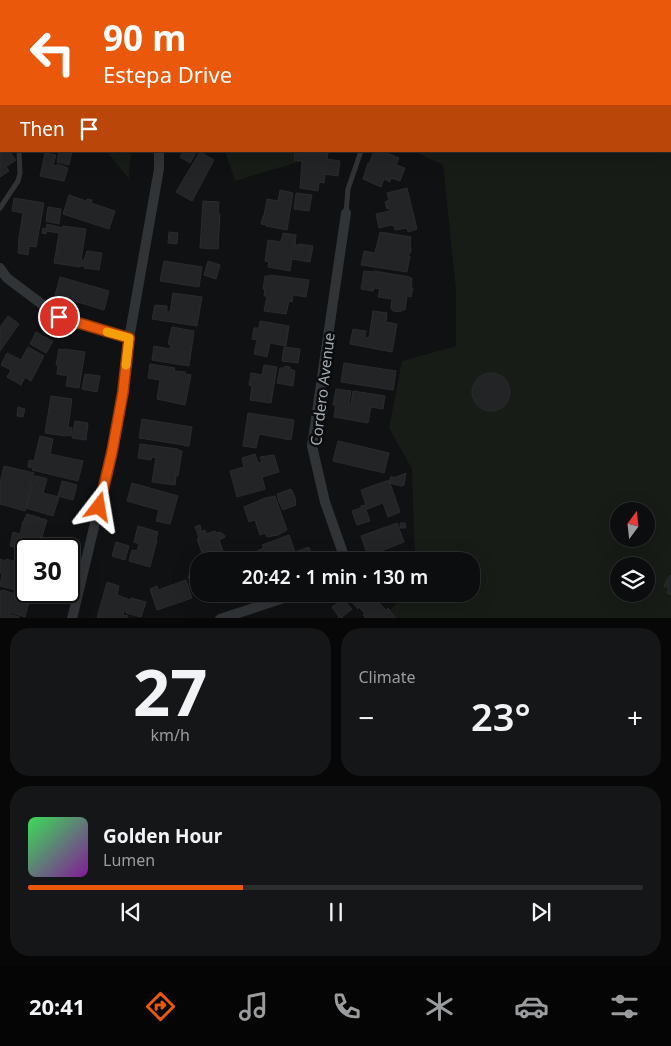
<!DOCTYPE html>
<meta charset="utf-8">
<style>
:root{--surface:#0c0d0e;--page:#151617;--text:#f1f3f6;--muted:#9a9c9e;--line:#2c2d2e;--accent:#ea580c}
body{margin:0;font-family:"Noto Sans",sans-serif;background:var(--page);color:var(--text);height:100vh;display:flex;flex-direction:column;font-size:19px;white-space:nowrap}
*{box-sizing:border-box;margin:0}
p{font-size:16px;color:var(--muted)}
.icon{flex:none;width:28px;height:28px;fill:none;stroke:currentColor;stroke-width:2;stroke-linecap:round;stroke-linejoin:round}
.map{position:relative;height:618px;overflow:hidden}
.sheet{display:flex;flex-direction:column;gap:10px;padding:10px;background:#070708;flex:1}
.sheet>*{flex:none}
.guide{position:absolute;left:0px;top:0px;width:671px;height:152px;box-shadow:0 5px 20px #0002,0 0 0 1px var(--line);background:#ea580c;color:#fff;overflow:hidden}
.needle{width:32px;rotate:15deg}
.controls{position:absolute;left:610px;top:502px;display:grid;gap:10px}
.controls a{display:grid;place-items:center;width:45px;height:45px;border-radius:50%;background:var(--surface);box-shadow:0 5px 20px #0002,0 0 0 1px var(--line);font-size:25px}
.speed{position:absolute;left:15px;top:538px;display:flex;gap:10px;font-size:25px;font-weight:700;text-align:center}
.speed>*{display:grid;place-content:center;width:65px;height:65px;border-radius:50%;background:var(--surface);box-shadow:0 5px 20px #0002,0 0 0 1px var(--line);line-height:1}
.speed .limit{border:2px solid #111;border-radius:8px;background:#fff;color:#111}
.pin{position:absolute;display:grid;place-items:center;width:42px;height:42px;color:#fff;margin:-21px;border:2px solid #fff;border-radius:50%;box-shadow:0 1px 5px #0007}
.me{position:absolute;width:55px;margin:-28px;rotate:14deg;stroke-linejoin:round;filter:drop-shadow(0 0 4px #0008)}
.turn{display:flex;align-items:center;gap:18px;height:105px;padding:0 20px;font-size:22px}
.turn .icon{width:65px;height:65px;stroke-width:2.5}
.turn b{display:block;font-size:35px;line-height:42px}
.then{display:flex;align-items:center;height:48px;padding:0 20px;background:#0003;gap:10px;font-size:19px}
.big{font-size:38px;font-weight:600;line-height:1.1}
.sheet .widget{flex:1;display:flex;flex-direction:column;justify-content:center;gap:8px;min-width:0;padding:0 18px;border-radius:20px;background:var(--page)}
.sheet .dial{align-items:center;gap:0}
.dial b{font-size:65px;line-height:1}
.song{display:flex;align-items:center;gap:15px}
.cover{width:60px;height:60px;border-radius:8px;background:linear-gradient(135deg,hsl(130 70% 55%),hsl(290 70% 35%))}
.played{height:5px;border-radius:2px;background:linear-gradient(90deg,var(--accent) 35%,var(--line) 35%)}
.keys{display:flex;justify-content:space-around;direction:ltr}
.heat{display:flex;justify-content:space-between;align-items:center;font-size:28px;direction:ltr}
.sheet .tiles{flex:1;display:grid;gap:10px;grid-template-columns:1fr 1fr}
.widget:last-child{grid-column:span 2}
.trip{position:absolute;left:190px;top:552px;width:290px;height:50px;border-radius:20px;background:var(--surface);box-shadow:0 5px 20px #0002,0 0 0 1px var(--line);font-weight:600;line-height:50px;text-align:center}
.tab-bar{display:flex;height:80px;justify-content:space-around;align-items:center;background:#050506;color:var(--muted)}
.tab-bar .icon{width:35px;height:35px}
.tab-bar .on{color:var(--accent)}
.tab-bar b{font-size:22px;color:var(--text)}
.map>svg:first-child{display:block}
</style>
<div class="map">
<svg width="671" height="619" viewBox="0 0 671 619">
<rect width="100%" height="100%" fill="#101112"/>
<path fill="#171c17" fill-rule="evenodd" d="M59,0H141V1H58Z
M204,0H671V618H381L407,594H471V561H415L412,469L389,428L402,361L456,346V290L443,165L413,151H670V1H204ZM619,511H646V539H619ZM619,566H646V594H619Z
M106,151H131L129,179Z
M225,151H301L299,162L235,181Z"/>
<path fill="#232426" stroke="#2a2b2e" d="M162,0H188L189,1H163Z
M0,52H1V69L0,73Z
M2,151H9L16,160L6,167L9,171L0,177V153Z
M59,151H72L69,165L57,162Z
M183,151H194L196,153L190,163L180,157Z
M295,151H313L328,153L327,159L340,161L338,176L324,174L323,171V175H325L324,183L319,182L318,191L300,188L302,161L294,160Z
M374,151H382L399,158L396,165L405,168L400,181L391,178L390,182L384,179L381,187L363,179L368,163L369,164Z
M200,152L214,160L192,201L176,192Z
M45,153L56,155L53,165L57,166V164L68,168L64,181L40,176Z
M407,188L417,229L408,232L407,228L395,230L394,225L392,226L391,225L379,228L376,214L390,211L389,208L387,209L385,202L389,200L387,193Z
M280,190L293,193L287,230L266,226L267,225L261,224L263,216H264L267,199L278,201Z
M296,193L312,195L309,211L294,209Z
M69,195L86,201L87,199L92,200L91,203L115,211L109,229L63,214Z
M14,198L44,203L36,247L29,246L28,255L18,253L19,244H18L23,213L12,211Z
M203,201L219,202L218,214H220L218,249L200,248Z
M48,207L61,209L59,224L46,221Z
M47,224L63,228V226L86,229L81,260H84L87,251L102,253L99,270L84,268V266H80V267L54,263L59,233L46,231V234L42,233L43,228L46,229Z
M169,232L178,233L177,244L168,243Z
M380,232L411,237L410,246L411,248V252L409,254L408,256H410L407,272L361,265L364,251L375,253Z
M283,233L296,235L295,245H298L299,244L313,246L310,262L292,259L290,271L268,267L269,262L265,261L268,240L281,242Z
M164,261L202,267L199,287L160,281Z
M208,261L220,265L216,279L204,275Z
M364,271L374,272V271L410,277V278H412L411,288H413L411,297L407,296L405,310H401V312L393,311V310L391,309L392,299L378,297L380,289L374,288L373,291L361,289Z
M270,275L309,280L306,297L293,295L292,302L289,301L286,314L264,311L267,296H264L265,289H263L265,276H270Z
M60,277L109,291L104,310L55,295Z
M173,293L202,297L197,326L152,319L155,305L167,306V312H170Z
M373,311L387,313L386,322L397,324L392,352L350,344L353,329L366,331L365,337L369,338Z
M8,316L19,324L0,351V327Z
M260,321L289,326L286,346L270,343L267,357L254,354L257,340L252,339L254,328H259Z
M172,327L194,331L189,366L152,360L154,346L170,349L171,345L168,344Z
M36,332L53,341L46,353L30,344Z
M28,347L44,356L31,381L25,377L21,385L7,377L11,370L1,365L7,353L21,360Z
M284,347L300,349L298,363L282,361Z
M59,349L64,350V349L85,352L79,388L66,386L68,376L57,374L58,365H56Z
M344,363L396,371L393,390L341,382Z
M150,364L175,368L174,371L185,372V374L191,375L185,405L157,399L160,380L148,378Z
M264,365L277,367L271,403L250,400L252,386L249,385L251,373L262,375Z
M285,366L290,367V369L295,371L293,386L277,383L280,368H284Z
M472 392a19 19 0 1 1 38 0a19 19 0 1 1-38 0Z
M85,374L100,376L97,392L82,389Z
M336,389L351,391L349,404H351L353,391L385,396L383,409L371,407L368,423L334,417L336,405H333Z
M51,396L72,399L68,427L72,428L71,436L67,435L66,436L45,433Z
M18,407L25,409L23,417L17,416Z
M248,413L294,420L291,440L259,434L256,448L243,446Z
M142,419L192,427L189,446H184V445L139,438Z
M75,421L88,423L86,440L72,438Z
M40,436L53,439L50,454L83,461L78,481L32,470L33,468L28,467L29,460L34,461Z
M338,441L389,453L384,473L333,461Z
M140,444L178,449L177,450L182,451L178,476H175L176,477L175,485L152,482L156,458L152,457L151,460L138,458Z
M255,454L258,463L262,462L260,457L274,455L279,472L262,477L265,489L237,497L230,471L244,467L242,458Z
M4,466L34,473L25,511L0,504V483Z
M406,473L404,485L401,486L390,483V478L392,476L393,478Z
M35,476L41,477L47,479L43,493L59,497L53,516L26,508Z
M389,480L400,512L388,517L383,503L367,509L366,510L370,521L357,525L352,511L361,508V506L366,505L361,490Z
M62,481L77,485L73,500L58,496Z
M132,483L178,496L170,524L156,521L159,510L127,501Z
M291,489L295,497L296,505L283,510L279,502L277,494Z
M275,496L287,530L278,535L267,537L265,533L260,535L255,520L249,522L244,507L265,498Z
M27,514L47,520L41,540L58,544L57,549H26V550L10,546L13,532L20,534L23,521H25L24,520Z
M397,523L404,542L368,556L361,536Z
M400,523H405L406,528H400Z
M200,525L201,530L197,532L195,527Z
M138,526L158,532L156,540H157L150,567L129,561L132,550L137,551L139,544L134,542Z
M205,530L206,534L215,531L217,533L220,532L224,535L225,537L219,540L227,561H205L197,539L199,538L197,533Z
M289,535L295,552L309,547L314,561H298L295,554L281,559L282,561H261L257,551L264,548L262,545Z
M116,542L129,546L125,560L112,556Z
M24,554L26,555V591H28L27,593L0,586L2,574L0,573V559L5,561L6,559L21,563Z
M196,572H199V588L193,590L188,576Z
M671,575V595L667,593L669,588L664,586L668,578Z
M186,580L192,598L157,610L150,589L157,586L158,590Z
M107,582L119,586L117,595L130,600L131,598L146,602L141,617L126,613L127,612L124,611L123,615L128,616L127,619L97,618Z
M2,590L30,598L25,617L9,612V614L19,617V619H0V591H1Z
M352,594H371L386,610L388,608L396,619H367L363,615L365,614L359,607L358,609L348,598Z
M343,599L352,609L342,617L344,619H337L339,617L332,607Z"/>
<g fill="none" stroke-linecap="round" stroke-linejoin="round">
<path stroke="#313437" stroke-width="5" d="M13,1L14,0
M0,208L18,181L20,173L19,151
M346,213L348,189L361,151"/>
<path stroke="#313437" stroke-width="10" d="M143,0V1
M0,268L7,278L59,317L129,339
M342,561L344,556L325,502L312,446L346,213
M72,619L112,452L123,392L129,339L159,169V151
M220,619L296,594"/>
</g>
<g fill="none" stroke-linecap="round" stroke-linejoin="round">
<g stroke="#983908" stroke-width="12">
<path id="route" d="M59,317L129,338L123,392L112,452L99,507"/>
</g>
<use href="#route" stroke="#ea580c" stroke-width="9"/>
<path stroke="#f59e0b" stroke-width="9" d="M107,332L129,338L126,365"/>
</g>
<g text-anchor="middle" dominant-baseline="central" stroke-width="5" stroke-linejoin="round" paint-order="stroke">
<g font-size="15" fill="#a2abb3" stroke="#0b0c0d">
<text transform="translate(322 389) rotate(-83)">Cordero Avenue</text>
</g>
</g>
</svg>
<div class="controls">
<a><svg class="needle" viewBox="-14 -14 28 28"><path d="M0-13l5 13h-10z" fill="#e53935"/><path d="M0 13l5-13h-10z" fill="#9a9c9e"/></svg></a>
<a><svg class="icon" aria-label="layers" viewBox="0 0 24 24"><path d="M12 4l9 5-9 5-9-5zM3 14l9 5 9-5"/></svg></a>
</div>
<div class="speed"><div class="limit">30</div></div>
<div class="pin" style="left:59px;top:317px;background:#d93025"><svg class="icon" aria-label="arrive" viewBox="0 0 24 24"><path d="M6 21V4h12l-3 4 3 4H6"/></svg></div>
<svg class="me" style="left:99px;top:507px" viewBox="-20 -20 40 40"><path d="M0-17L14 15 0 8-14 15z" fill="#ea580c" stroke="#fff" stroke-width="4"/></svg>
<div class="trip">20:42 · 1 min · 130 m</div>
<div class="guide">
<div class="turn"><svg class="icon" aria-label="left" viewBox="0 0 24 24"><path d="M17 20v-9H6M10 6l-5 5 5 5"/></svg><div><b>90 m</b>Estepa Drive</div></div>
<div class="then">Then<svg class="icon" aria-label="arrive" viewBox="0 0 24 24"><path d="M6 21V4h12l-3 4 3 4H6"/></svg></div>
</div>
</div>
<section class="sheet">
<div class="tiles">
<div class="widget dial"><b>27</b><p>km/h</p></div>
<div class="widget"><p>Climate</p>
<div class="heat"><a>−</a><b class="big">23°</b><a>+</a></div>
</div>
<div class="widget">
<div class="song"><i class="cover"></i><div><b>Golden Hour</b><p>Lumen</p></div></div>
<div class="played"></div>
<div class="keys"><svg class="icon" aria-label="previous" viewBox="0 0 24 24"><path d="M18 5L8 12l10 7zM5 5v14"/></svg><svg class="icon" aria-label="pause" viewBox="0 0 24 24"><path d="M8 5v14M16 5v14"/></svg><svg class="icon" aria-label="next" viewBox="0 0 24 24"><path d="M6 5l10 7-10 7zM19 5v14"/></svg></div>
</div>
</div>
</section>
<nav class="tab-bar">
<b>20:41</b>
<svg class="icon on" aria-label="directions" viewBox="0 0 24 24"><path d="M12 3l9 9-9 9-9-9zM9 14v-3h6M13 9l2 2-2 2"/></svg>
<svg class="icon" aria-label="music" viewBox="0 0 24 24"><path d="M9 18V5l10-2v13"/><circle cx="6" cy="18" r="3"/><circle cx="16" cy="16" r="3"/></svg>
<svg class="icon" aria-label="phone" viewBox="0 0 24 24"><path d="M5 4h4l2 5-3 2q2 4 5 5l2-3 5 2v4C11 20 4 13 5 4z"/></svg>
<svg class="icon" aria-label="climate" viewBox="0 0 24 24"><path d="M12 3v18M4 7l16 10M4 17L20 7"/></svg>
<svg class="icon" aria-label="car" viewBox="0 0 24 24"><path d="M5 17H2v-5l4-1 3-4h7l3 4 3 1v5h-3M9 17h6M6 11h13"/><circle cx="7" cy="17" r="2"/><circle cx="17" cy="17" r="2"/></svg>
<svg class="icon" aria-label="filters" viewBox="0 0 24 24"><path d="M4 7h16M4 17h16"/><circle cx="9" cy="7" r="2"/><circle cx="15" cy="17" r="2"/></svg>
</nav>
